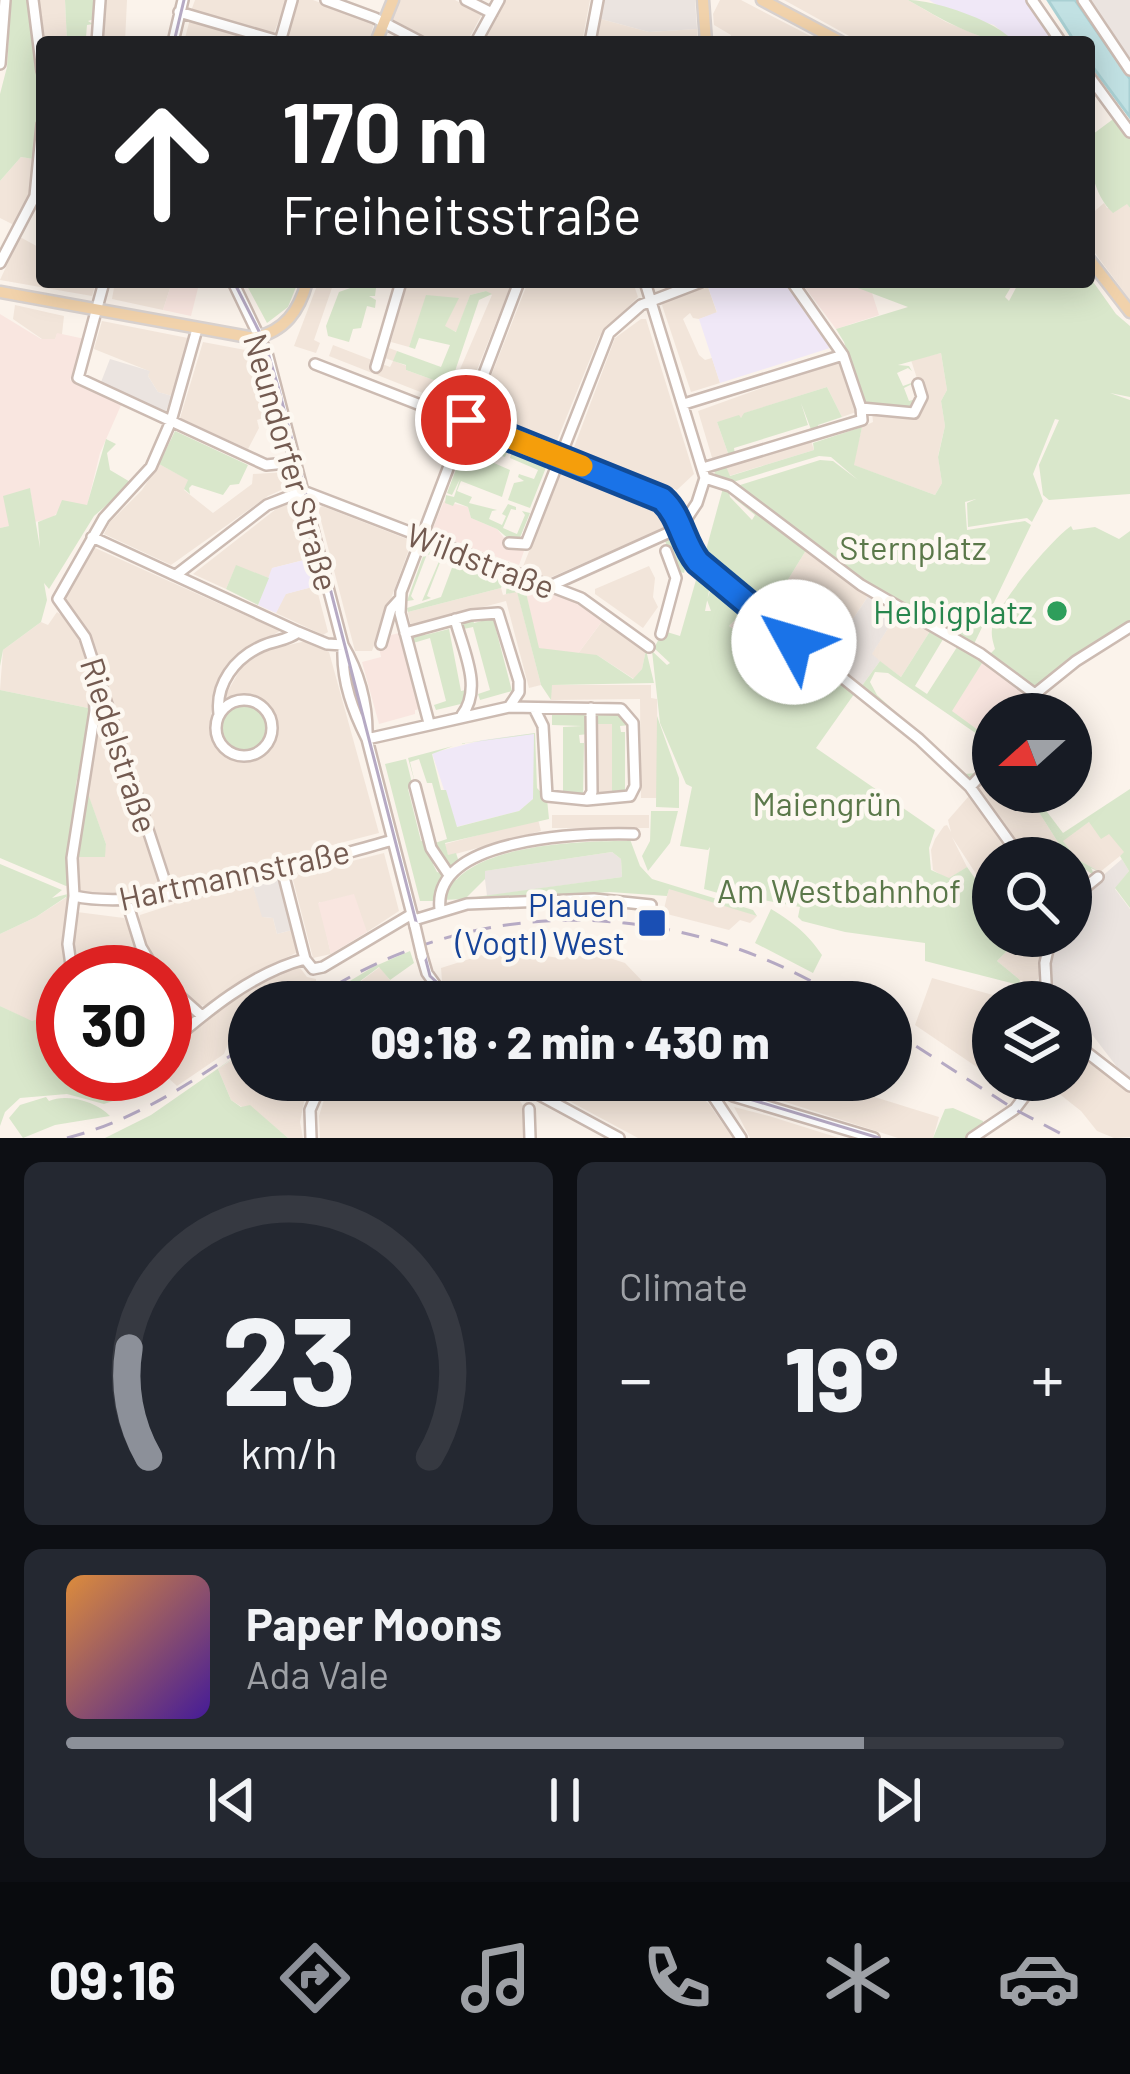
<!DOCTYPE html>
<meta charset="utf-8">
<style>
:root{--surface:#171b24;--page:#242831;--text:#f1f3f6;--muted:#9ea1a6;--line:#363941;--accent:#8c9099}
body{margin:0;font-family:Barlow,sans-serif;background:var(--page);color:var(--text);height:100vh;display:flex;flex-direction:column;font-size:45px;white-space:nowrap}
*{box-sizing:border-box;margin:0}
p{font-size:39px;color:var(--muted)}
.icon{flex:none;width:66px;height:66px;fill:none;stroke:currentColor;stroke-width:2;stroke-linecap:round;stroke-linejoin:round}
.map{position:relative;height:1138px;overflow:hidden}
.panel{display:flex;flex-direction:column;gap:24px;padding:24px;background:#0d0f14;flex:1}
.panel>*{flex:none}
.banner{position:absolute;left:36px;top:36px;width:1059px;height:252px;border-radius:12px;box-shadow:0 6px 30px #0003;background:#202124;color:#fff;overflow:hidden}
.needle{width:78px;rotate:249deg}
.fabs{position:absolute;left:972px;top:693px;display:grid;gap:24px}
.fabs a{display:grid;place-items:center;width:120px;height:120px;border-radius:50%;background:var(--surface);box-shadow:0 6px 30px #0003;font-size:60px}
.speed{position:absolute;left:36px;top:945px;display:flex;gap:24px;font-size:60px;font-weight:700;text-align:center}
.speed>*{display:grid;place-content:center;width:156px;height:156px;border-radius:50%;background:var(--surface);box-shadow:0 6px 30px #0003;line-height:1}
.speed .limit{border:18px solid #d22;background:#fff;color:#111}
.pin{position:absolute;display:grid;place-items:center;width:102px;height:102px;color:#fff;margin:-51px;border:6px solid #fff;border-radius:50%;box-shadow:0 3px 12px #0007}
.me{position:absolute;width:132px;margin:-66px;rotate:309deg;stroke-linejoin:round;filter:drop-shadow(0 0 9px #0008)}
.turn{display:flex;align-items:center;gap:42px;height:252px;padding:0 48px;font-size:54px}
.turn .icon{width:156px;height:156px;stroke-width:2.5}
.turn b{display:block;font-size:84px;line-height:102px}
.big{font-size:90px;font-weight:800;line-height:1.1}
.panel .card{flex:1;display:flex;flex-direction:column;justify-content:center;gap:18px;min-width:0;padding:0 42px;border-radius:18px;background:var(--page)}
.panel .dial{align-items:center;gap:0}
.dial svg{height:312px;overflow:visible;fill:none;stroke:var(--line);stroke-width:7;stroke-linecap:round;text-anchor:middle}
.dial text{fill:var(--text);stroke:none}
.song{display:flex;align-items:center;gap:36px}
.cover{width:144px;height:144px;border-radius:18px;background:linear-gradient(135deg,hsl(30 70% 55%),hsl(260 70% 35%))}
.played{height:12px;border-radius:6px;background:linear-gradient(90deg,var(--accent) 80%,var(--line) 80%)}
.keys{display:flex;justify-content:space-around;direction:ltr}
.heat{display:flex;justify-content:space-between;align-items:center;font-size:66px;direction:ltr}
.panel .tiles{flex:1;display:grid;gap:24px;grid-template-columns:1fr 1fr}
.card:last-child{grid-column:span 2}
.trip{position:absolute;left:228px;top:981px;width:684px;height:120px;border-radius:60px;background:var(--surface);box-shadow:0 6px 30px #0003;font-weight:800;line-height:120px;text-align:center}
.tab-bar{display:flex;height:192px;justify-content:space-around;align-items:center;background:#090b0e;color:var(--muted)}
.tab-bar .icon{width:84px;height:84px}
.tab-bar .active{color:var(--accent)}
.tab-bar b{font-size:54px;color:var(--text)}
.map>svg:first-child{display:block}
</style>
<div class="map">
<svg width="1130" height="1138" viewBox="0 0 1130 1138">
<rect width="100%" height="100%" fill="#fbf3eb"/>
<path fill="#f2e5da" d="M39,0H65L67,42H43Z
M104,0H127L125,42H101Z
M195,0H287L273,35L191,11Z
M298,0H313L374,23L369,42L286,39Z
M398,0H455L482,14L467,42H436L389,18Z
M505,0H590L582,42H482Z
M720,0H741L822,42H735L729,39L731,35L714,25L713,14Z
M784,0H908L946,22L994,42H860Z
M190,19L268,42H184Z
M601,19L649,32L697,29L698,42H597Z
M21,157L33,159L29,196L14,225L0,218V181Z
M1104,203L1107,208L1127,203L1130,208V300L1089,245V216Z
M20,237L42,249V282H96L92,296L0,280Z
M115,282H172L163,310L112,299Z
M334,282L314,340L320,343L316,353L294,346L318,283Z
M407,282H512L473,380L458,374L492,295L486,291L470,295L457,332L445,327L427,295L409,347L391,342Z
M528,282H633L638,297L599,337L556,443L476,414Z
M708,287L717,313L699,319L693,318L690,313L683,319L699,355L705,360L712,358L720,383L691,392L662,305L663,302Z
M15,305L64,316L62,334H57L55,340L42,339L13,319Z
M641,319H646L694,474L677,490L573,450L615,338Z
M102,321L188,338L172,396L158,392L148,376L149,371L94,349Z
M203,342L256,352L272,415L257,420L259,428L248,449L180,418Z
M333,345L390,367L393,361L385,358L389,348L397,351L394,361L407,366L406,370L450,386L457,379L471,385L461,408L329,356Z
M941,353L947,390L941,401L945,426L938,456L942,483L935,495L853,465L862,427L873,422L872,412L906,416L923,397L911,360Z
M839,360L843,362L859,411L842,417L827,387L745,413V417L717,422L729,456L713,461L698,411Z
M810,438L814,450L729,476L725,464Z
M159,464L189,480L184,490L213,513L252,484L253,474L286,472L290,486L268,496L171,565L104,534L110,522L142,490Z
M562,468L647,501L662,512L668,526L547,579L522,569Z
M285,502L295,509L308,559L273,568L269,578L236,566L226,589L193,574Z
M322,506L412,541L372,651H355L318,509Z
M93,547L280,631L235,658L217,684L212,699L211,731L219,749L230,759L246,762L258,758L271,747L276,733L272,712L261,700L247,695L224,698L242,666L267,650L306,641L329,652L379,833L174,886L106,698L93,640L63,598Z
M808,547L871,592L824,662L765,617Z
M649,566L655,578L653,597L658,607L643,628L595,594V589Z
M316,586L328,632L323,635L276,613L285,594Z
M501,588L503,595L517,591L541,685L529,688L506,601L411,626L408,612Z
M748,608L779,634L764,653L729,626Z
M900,609L932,628L901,677L871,655Z
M57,612L68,620L83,648L93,709L0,690L3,650L41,622L48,625Z
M603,620L646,650L642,669L634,679L597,655H577Z
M551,685H651V698L657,699L658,798H641L640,699L551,700Z
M101,711L128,778L123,781L163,890L135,897H99L75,890L74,857H104L106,844L86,789L97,712Z
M597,724H612V793H597Z
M993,768V792H1026L1068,858H1026L975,789L977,782Z
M969,796L1014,858H993V900L952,837L967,867L948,879L933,870L931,850L935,839L944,826L947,825L951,832L948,820Z
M552,815H649V828H552Z
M538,819L541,831L448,856L445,844Z
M1089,822L1109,833L1125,852L1100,872L1077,859L1062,840Z
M384,853L399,911L367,932L361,922L319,902L331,954L313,958L292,876Z
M251,880L263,917L273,918L277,934L292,930L296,953L266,967L210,1005L196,1006L165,976L148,950L138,924L140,915L174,904L173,897Z
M669,888L743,911L757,916L750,923L740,920L729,930L663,913Z
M67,897L70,972H63V1049L44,1017L32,1022L0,1006V934L36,917Z
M77,912L124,918L152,972H82L73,941Z
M1016,936H1047L1038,979L1032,983L1020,980L997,961L1018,940Z
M501,949L559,958L580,956L585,950L625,963L645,984L637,1002H558L456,986L442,981L441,968Z
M298,965L307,977L316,979V984L284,1002H249V1028L228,1044L224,1054L177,1086L164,1074L165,1053L203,1022L275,973Z
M380,967L406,1002H333Z
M932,978L1018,1002H993V1078L915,1025Z
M249,1049V1080H314L304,1102L300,1122L303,1138H288L250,1106L242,1107L231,1100L218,1069Z
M1071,1051L1130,1090V1137L1114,1138L1097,1131L1081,1111L1043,1081L1071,1080Z
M336,1080H485L515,1094L524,1107L526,1138H320L319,1116L327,1090Z
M530,1080H682L709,1104L733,1138H638Z
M717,1080H820L939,1117L933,1138H898Z
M734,1107L769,1116L839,1138H750Z"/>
<path fill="#f9e6e0" d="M172,282H206L198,288L191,316L163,310Z
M801,282H842L872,293L879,315L836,329Z
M0,314L41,339H55L57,333L85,339L70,380L122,403L100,453L87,506L59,511L52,518L35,522L30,489L9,526L0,528Z
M444,501L468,507L471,518L497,529L509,544L524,551L519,565L431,533Z
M524,584L576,601L603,620L577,655L538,648Z
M399,633L420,709L415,710V714L379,724L362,662L381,657L379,647L383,637Z
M984,660L1028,694L1018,714H993V741L951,711Z
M354,894L367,932L331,954L318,903Z"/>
<path fill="#ebe4e0" d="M604,0H695L697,29L649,32L601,19Z
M1086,0H1130V66Z
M110,359L150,371L148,376L158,392L172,396L165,413L101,382Z
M871,592L900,609L872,654L880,661L861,687L832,667L831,663L824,662Z
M612,852L621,859L622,877L487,896L484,871Z
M1122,859L1129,871L1115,889L1130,909V1084L1048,977L1054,936H1071V903Z
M277,876L292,930L277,934L273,918L262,917L251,880Z"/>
<path fill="#f0e8f7" d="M929,0H1026L1056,42H1014L994,25L947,11Z
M725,282H784L830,348L720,383L699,319L717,312L708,287Z
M308,559L316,586L286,594L276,613L258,605L272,568Z
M535,733L533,799L519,811L456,827L432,753L483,740Z"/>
<path fill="#d9e7cb" d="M11,0H30L40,101L33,159L21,157L0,181V94L7,67Z
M65,0H95L94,19L88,21L93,24L87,25L86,37L92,39L67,42Z
M908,0C934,0 998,21 1014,42C978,42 940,18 908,0Z
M1116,117L1130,136V208L1127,204L1113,213C1093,194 1089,164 1089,137Z
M1089,276L1116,314L1130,326V397L1110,393L1130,400V494L1049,500L1043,495L1039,465L1059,420L1055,419L1033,474L1043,501L1032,522L1027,518L968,527L967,503L976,499L965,502L967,530L1025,521L1031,525L974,644L969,646L855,577L737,486L820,460L833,461L858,480L831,457L819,456L733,482L715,477L714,466L725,464L730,476L814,450L813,443L862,427L854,465L935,495L942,483L938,457L945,426L941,401L947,390L941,353L898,365L909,366L912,371L908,368L897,373L903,386L914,382V378L917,387L914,383L904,388L909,401L919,398L914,410L892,411L863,403L844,342L836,329L908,307L842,282H1014L1005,297L1009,301L1019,282H1089Z
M245,282H298L288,307L267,323Z
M356,286L376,288L375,296H369L376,300L375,308L367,306L361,328L353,329L349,342L328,336L326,326L339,292Z
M486,291L492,294L479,300L450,386L406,370V365L393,361L397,351L441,367L450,345L419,338L415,349L409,347L426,295L459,298L445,326L456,332L470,295Z
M827,387L842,417L818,425L819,430L812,432L801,403L808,425L734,448L735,454L729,456L717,422L739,415L741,418L744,413Z
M175,431L248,465L239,484L230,485L223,495L192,485L189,488L190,494L184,489L188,480L159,464Z
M469,435L508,450L505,457L497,454L494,463L510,470L502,497L461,481L457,491L472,497L469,503L497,510L492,511L489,519L502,525L506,516L502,514L508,504L516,507V510L511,509L503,528L517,534L525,515L522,511L530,513L519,540H510L497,529L471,518L468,507L455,502L453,506L445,503L446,495L454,497L460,479L452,495L447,493Z
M106,439L116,444L107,453L110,470L132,483L94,516L49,589L44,583L47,600L41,622L3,650L0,666V528L9,526L3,496L30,488L40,548L38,522L56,515L62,500L87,505Z
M512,451L547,465L530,508L508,500L514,483L524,481L518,477L519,474L534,479L538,470L510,458Z
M723,488H728L730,497L752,520L755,515L735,499L731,488L808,547L765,617L717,573L719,569L708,559L704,563L693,547L706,550Z
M1071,526L1073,530L1095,527L1119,539L1130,531V625L1114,630L1036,689L1029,687L989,655L995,649C993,642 991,636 992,629C995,606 1052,539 1071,526Z
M677,534L691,559L712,576L705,611H711L707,600L714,579L711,588L725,602L733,595L748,607L729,626L763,653L779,634L802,656L857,690L816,748L935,830L929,848L931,870L949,878L967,867L993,904V936L1019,939L997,961L1020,980L1019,985L925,961V943L845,932L802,921L798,917L800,907L758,899L756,904L704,889L710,847L708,850L680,846L692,787L686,784L660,723L652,651L667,665L670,663L654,648L667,624V632L680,636L698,573L685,569L684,573L677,571L665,541Z
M426,548L505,577L501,588L408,612L411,626L407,608L441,597L453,565L441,560L427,596L431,598L422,601L440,559L427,554L411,596L414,600L407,601Z
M236,565L269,578L258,605L226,589Z
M507,578L524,584L539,648L597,655L633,679L642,669L646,650L654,683L552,685L551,700L541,685L517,592L506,594Z
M472,618L474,623L493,618L512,691L480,700L478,694L490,690L473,627L459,630L457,622Z
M932,628L945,636L915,686L927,694L959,644L984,660L952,711L993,741V745L888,673L875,672L870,682L877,695L964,774L977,773L993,752V760L970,780L861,687L880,661L901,677Z
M449,629L461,691L471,689L469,702L436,710L434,705L446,701L430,638L410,644V636L423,630L425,635Z
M0,690L93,709L76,784L69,885L66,886L0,858Z
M221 728a23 23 0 1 1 46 0a23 23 0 1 1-46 0Z
M552,710H557L558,715H574L576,710L577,715H584L585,711L589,734L579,735L580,743H584L583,797L552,792H563V727L582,726L552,725Z
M600,711L601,715H625L630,725L620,726L621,732H625V793H612V724H597V734H593L594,713Z
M657,716L679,778V808L656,807Z
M535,733L537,788L547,799L549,819L445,843L448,855L456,853L459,862L448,869L434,849L433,838L435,843L447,839L432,783H427L419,759L410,762L415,783L408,758L453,746L432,754L441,790H446L457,827L519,811L533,799L534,734L458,744Z
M406,759L413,787L408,789L421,841L426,840L429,849L426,852L437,861L433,864L437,872L444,874L435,901H420L385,764Z
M86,788L106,844L105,857H74Z
M1130,789V908L1115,888L1129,871L1120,856L1124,852L1109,834L1101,839L1089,822L1063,841L1077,859L1100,872L1091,868L1095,876L1068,858L1026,792H1032L1063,833Z
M651,811H678L670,843L648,871L642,856L650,841Z
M628,834L640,866L652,879L753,910L757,916L669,889L667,896L610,892L473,902L476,897L622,877L621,859L612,852L485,871V879L465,899L442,900L452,877L456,880C489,844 581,841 627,841Z
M0,864L62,890L52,898L68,894L70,904L66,897L36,917L0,934Z
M771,909C794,923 807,933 822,955L813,973L755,943Z
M410,951L414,963L390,980L379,967L332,1002H315L373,967Z
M0,1006L32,1021L44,1017L63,1049V1074H126L125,1097L104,1104L67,1094L20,1098L5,1112L0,1126Z
M249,1047L218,1069L231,1100L241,1107L250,1105L288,1138H105L151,1115Z
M46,1097L49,1101C67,1093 97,1102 110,1116L55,1125L23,1138L9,1118L20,1105Z
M953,1108L983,1121L985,1129L971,1138H933L945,1109Z"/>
<path fill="#c1e1e3" stroke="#a9d0d3" stroke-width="3" d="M1048,0H1075L1130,79V117L1089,62V42H1075Z"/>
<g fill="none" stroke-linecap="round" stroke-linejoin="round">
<g stroke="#ccbbb2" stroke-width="14">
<path id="minor" d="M33,0L42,71
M326,0L375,18L421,42
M466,0L492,13
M1032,0L1061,42
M1083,0L1130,70
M179,12L282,42
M97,42L100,0
M173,42L183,0
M280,42L292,0
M476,42L499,0
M590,42L598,0
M0,64L5,0
M1089,76L1130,132
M0,263L35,196L42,125
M104,282L78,378L266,465L296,462
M233,282L267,353L343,645C360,674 368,705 367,739
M645,282L705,478
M792,282L843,355L861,408L914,413L922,397L918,384
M315,364L662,499C681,516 682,542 698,562L919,739L970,787L1021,858
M376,367L401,282
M684,404L843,355
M703,468L862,420L861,408
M705,478L730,486L861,585L981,654L1035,694L1076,661L1130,627
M303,491L581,598L649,647
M92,537L298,632L327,644L343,645
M509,543L526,544L609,333L641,305L701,282
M176,575L267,505L303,491
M550,586L681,527L697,503L705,478
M455,619C463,650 483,688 462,715
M405,633L471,615L498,613L519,681V692L509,707
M661,634L676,578L666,551
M381,644L391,609L400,599
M343,650C342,682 353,711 367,739L415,926
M216 728a28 28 0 1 1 56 0a28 28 0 1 1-56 0Z
M219,714C215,684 235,658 262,646C275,640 287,641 298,632
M1022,714L1035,694
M429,723L400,613L401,592L519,282
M367,739L509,707L621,709L633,723L635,786L630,796L587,800L547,796L543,726L534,708
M415,786L431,848L449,875
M970,787L993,763
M587,800L592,792L591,708
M282,869L305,959
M169,894L85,637L58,599L104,518L151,467L171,421L197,329
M74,896C154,914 311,862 393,840
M1071,899L1098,877
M127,902L141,947L156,972
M440,909C432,836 585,833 634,834
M414,920L467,904L594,899L651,905
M422,956L427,973L437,987L435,1002
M305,959L313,969L323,967L412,914
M72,972L68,944L74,896L72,858L95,711L93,666
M165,983L202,1016
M437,987L455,995L502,1002
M420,1002L437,987
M1047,1002L1045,963L1051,936
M1071,1040L1130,1086
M165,1047C206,1012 252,973 305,959
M512,1080L619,1138
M699,1080L733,1096L874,1138
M705,1084L741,1138
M529,1109L530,1138
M311,1138L310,1110L323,1080
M972,1138L1015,1109L1037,1080"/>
</g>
<g stroke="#d8d1ce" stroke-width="15">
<path id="major" d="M703,0L706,42
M762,0L841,42
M376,42L393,0
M1089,259L1130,312
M0,292L254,338C285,331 299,311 307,282"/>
</g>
<use href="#minor" stroke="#fff" stroke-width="9"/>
<use href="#major" stroke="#f1d2ab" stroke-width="10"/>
<path stroke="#b6aac4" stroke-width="3" d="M174,42L184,0
M234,282L265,343L279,390L430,976L445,990L511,1002
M701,1080L733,1094L879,1138"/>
<path stroke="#b6aac4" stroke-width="3" stroke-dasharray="18 12" stroke-linecap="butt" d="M309,1002C474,890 680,896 847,1002
M891,1030L1014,1109L1069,1138
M67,1138C136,1120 191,1083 249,1043"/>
<g stroke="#ccbbb2" stroke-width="14" stroke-linecap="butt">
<path id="minor-bridge" d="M415,926L422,956"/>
</g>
<use href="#minor-bridge" stroke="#fff" stroke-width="9"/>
</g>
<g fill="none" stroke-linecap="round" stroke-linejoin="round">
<g stroke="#114b97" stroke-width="30">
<path id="route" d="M466,420L662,499C681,516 682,542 698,562L794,642"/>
</g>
<use href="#route" stroke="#1a73e8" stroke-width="21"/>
<path stroke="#f59e0b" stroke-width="21" d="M505,436L582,466"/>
</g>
<circle fill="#2e9e5b" stroke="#fdf8f1" stroke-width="4.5" cx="1057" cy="611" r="12"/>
<rect fill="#1a4fb4" stroke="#fdf8f1" stroke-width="4.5" x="637" y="908" width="30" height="30" rx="6"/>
<g text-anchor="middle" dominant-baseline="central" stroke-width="9" stroke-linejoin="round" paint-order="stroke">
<g font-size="33" fill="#735a50" stroke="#fdf8f1">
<text transform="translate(292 462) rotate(74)">Neundorfer Straße</text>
<text transform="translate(481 560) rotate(21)">Wildstraße</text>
<text transform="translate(120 745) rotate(72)">Riedelstraße</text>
<text transform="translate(234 874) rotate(-12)">Hartmannstraße</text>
</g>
<g font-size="33" fill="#5b784a" stroke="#fdf8f1">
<text x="913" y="547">Sternplatz</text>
<text x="827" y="803">Maiengrün</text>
<text x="839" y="890">Am Westbahnhof</text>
</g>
<g font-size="33" fill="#27864d" stroke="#fdf8f1" text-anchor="end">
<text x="1033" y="611">Helbigplatz</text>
</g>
<g font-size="33" fill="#164399" stroke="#fdf8f1" text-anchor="end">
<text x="625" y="904">Plauen<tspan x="625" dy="38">(Vogtl) West</tspan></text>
</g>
</g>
</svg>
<div class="fabs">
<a><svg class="needle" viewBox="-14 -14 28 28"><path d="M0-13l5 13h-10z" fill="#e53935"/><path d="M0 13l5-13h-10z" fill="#9ea1a6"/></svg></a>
<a><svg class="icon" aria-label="search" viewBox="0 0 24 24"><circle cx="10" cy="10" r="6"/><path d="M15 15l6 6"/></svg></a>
<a><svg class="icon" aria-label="layers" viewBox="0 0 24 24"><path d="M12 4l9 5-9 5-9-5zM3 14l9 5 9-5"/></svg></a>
</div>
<div class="speed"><div class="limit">30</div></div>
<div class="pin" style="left:466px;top:420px;background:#d93025"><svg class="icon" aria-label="arrive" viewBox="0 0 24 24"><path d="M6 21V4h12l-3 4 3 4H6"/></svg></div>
<svg class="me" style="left:794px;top:642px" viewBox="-20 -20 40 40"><circle r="19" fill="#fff"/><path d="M0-13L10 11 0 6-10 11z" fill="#1a73e8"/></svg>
<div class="trip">09:18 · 2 min · 430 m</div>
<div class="banner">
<div class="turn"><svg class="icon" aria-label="ahead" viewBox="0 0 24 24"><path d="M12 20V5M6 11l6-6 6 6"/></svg><div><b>170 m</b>Freiheitsstraße</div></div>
</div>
</div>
<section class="panel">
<div class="tiles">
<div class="card dial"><svg viewBox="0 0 100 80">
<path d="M14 69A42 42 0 1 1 86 69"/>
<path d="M14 69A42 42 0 0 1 9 41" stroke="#8c9099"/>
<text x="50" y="56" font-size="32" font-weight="700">23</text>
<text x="50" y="72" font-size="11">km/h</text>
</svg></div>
<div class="card"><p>Climate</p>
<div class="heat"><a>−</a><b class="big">19°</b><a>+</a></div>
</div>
<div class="card">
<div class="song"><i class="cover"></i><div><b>Paper Moons</b><p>Ada Vale</p></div></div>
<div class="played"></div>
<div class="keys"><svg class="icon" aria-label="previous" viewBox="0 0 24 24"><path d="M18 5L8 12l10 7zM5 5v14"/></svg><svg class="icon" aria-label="pause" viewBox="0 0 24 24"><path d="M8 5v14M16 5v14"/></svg><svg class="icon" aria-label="next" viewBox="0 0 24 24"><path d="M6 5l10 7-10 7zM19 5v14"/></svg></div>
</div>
</div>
</section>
<nav class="tab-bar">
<b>09:16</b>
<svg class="icon active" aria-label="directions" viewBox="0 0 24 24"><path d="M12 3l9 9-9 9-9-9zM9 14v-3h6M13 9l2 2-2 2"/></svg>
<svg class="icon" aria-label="music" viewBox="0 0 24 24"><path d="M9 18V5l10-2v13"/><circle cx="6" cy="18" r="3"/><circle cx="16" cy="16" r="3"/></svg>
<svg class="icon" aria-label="phone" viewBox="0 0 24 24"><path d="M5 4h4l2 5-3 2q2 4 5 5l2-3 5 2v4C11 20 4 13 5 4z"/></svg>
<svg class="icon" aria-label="climate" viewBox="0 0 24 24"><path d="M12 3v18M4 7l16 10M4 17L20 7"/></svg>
<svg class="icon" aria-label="car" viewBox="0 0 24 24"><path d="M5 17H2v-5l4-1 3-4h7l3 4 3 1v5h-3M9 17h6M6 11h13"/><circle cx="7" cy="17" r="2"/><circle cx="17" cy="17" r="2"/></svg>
</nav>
